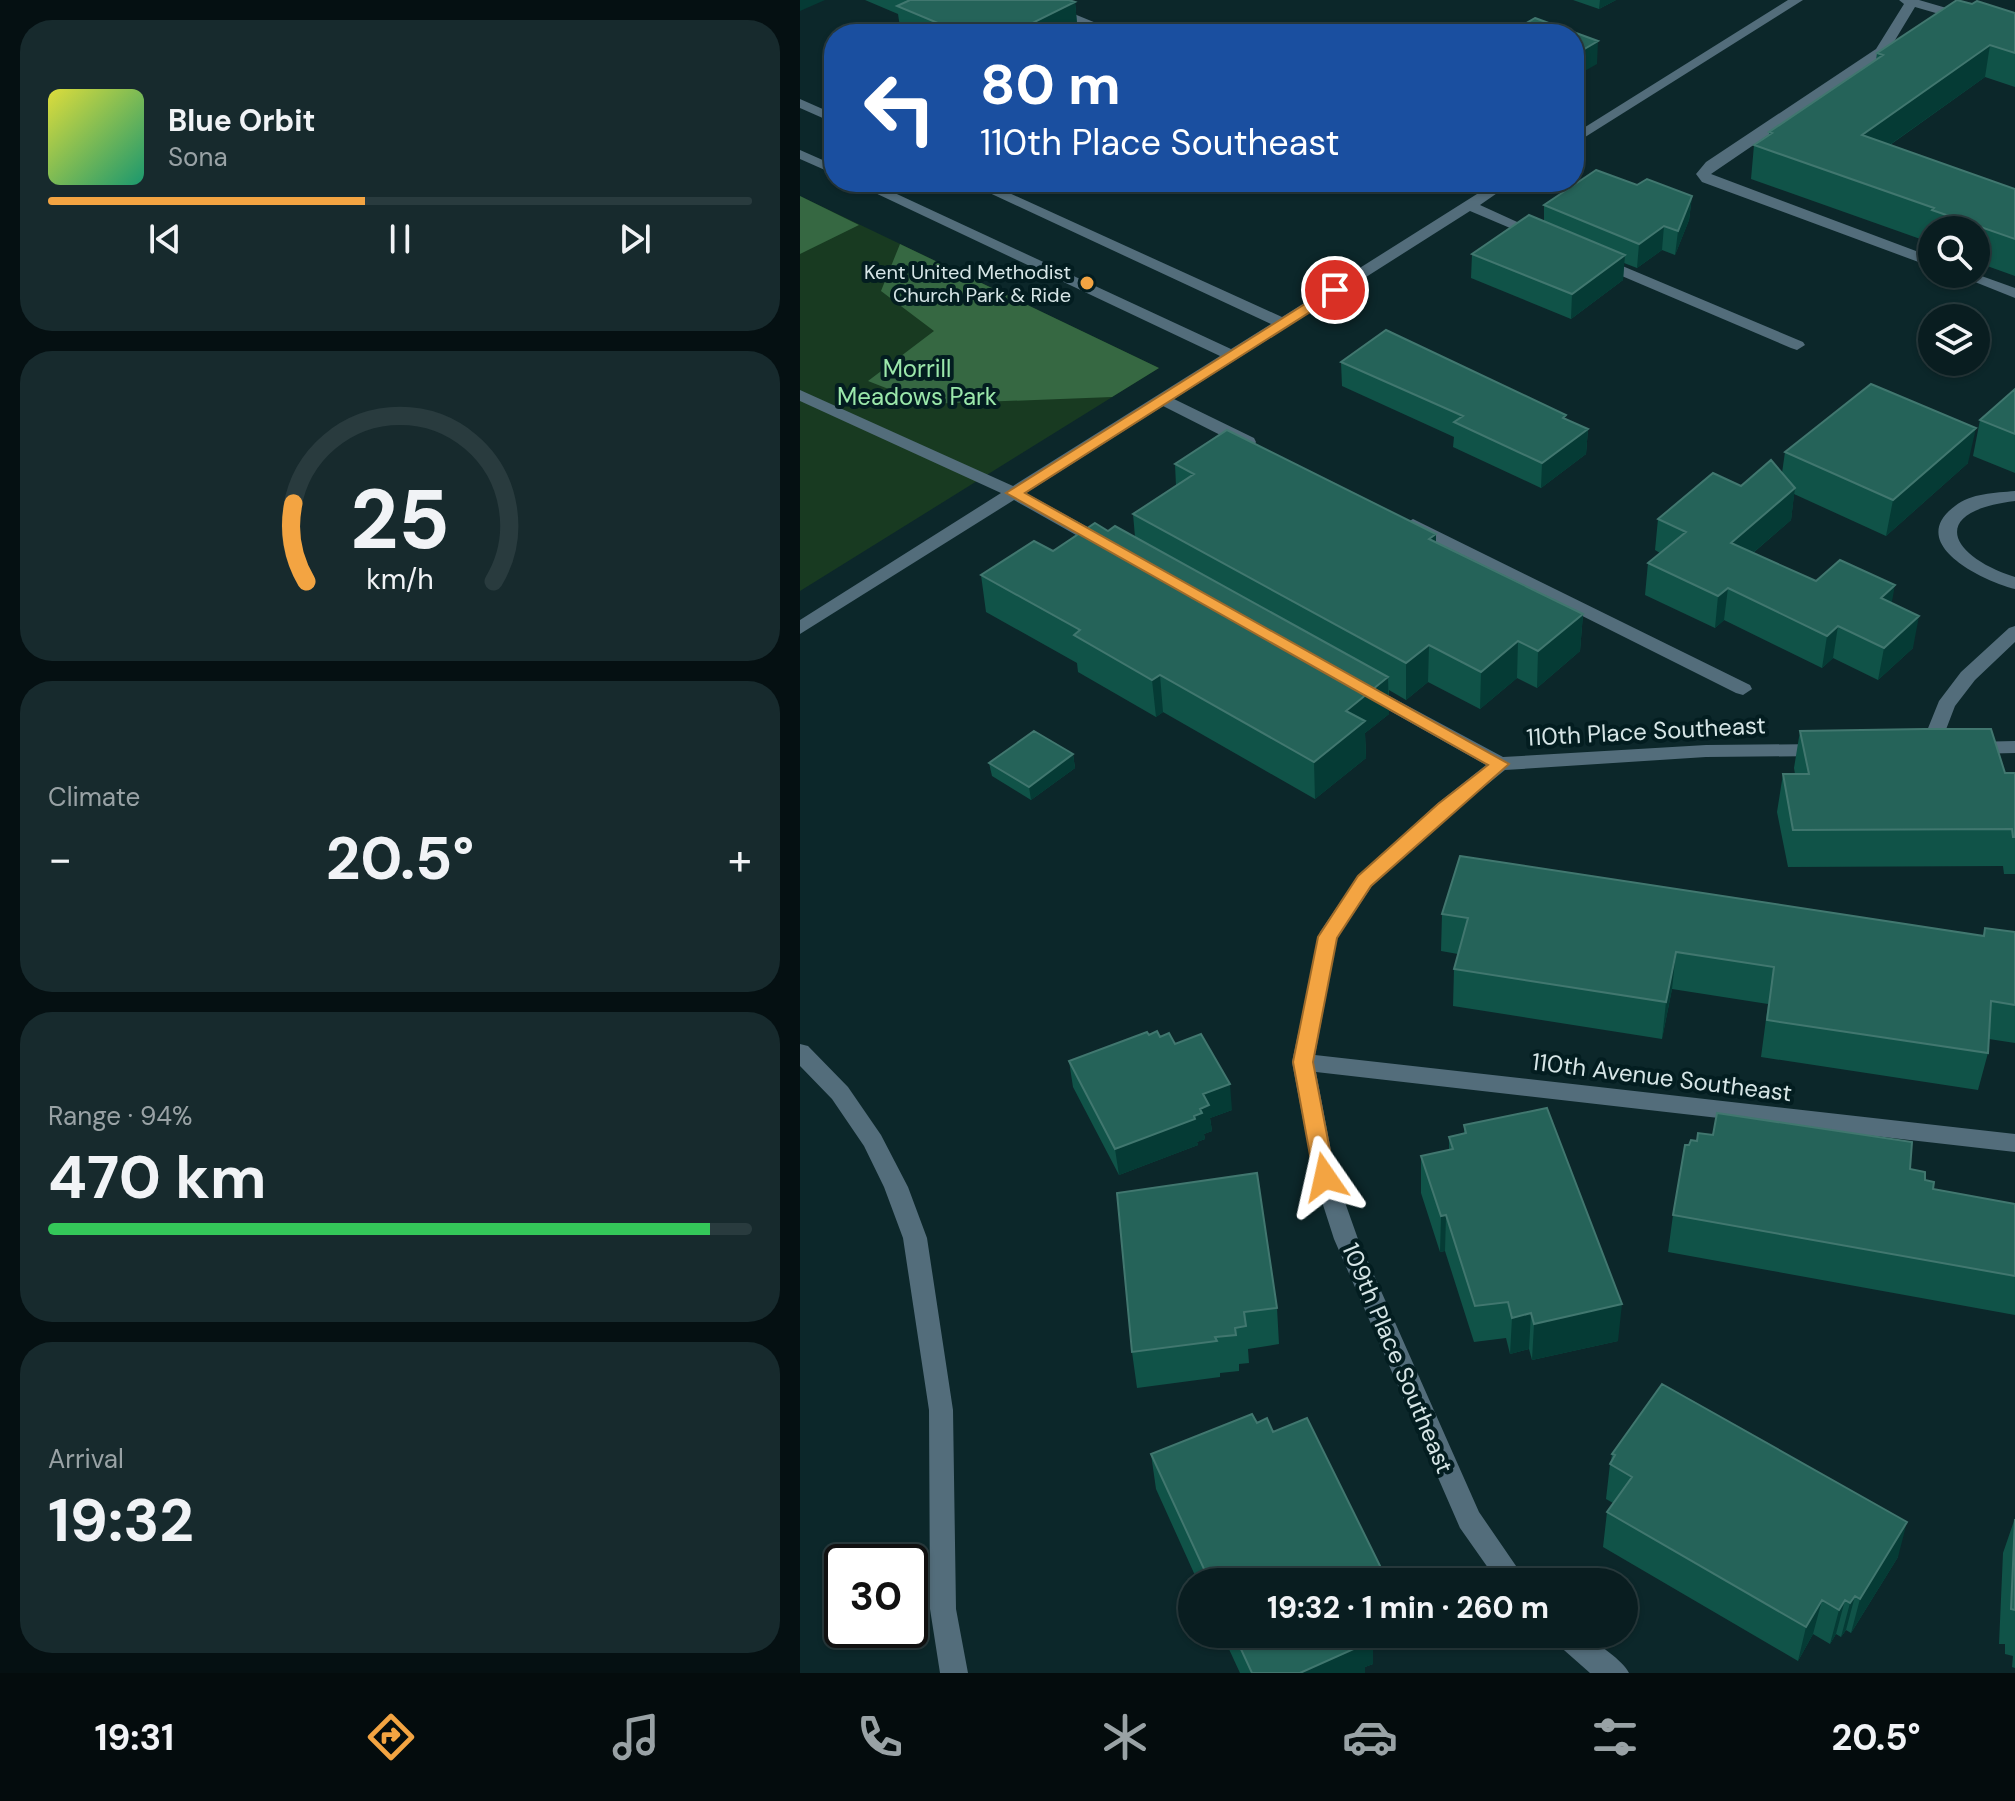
<!DOCTYPE html>
<meta charset="utf-8">
<style>
:root{--surface:#091d20;--page:#172a2d;--text:#f1f3f6;--muted:#99a2a5;--line:#293b3e;--accent:#f3a442}
body{margin:0;font-family:"DM Sans",sans-serif;background:var(--page);color:var(--text);height:100vh;display:flex;flex-direction:column;font-size:30px;white-space:nowrap}
*{box-sizing:border-box;margin:0}
p{font-size:26px;color:var(--muted)}
.icon{flex:none;width:44px;height:44px;fill:none;stroke:currentColor;stroke-width:2;stroke-linecap:round;stroke-linejoin:round}
.map{position:relative;flex:1;overflow:hidden}
.drawer{display:flex;flex-direction:column;gap:20px;padding:20px;background:#051012;width:800px}
.drawer>*{flex:none}
.banner{position:absolute;left:24px;top:24px;width:760px;height:168px;border-radius:32px;box-shadow:0 2px 6px #0004,0 0 0 2px var(--line);background:#1a4fa0;color:#fff;overflow:hidden}
.controls{position:absolute;left:1118px;top:216px;display:grid;gap:16px}
.controls a{display:grid;place-items:center;width:72px;height:72px;border-radius:50%;background:var(--surface);box-shadow:0 2px 6px #0004,0 0 0 2px var(--line);font-size:40px}
.speed{position:absolute;left:24px;top:1544px;display:flex;gap:16px;font-size:40px;font-weight:700;text-align:center}
.speed>*{display:grid;place-content:center;width:104px;height:104px;border-radius:50%;background:var(--surface);box-shadow:0 2px 6px #0004,0 0 0 2px var(--line);line-height:1}
.speed .limit{border:4px solid #111;border-radius:12px;background:#fff;color:#111}
.pin{position:absolute;display:grid;place-items:center;width:68px;height:68px;color:#fff;margin:-34px;border:4px solid #fff;border-radius:50%;box-shadow:0 2px 8px #0007}
.me{position:absolute;width:88px;margin:-44px;rotate:349deg;stroke-linejoin:round;filter:drop-shadow(0 0 6px #0008)}
.turn{display:flex;align-items:center;gap:28px;height:168px;padding:0 24px;font-size:36px}
.turn .icon{width:104px;height:104px;stroke-width:2.5}
.turn b{display:block;font-size:56px;line-height:68px}
.big{font-size:60px;font-weight:700;line-height:1.1}
.drawer .card{flex:1;display:flex;flex-direction:column;justify-content:center;gap:12px;min-width:0;padding:0 28px;border-radius:32px;background:var(--page)}
.drawer .dial{align-items:center;gap:0}
.dial svg{height:208px;overflow:visible;fill:none;stroke:var(--line);stroke-width:7;stroke-linecap:round;text-anchor:middle}
.dial text{fill:var(--text);stroke:none}
.song{display:flex;align-items:center;gap:24px}
.cover{width:96px;height:96px;border-radius:12px;background:linear-gradient(135deg,hsl(60 70% 55%),hsl(160 70% 35%))}
.played{height:8px;border-radius:4px;background:linear-gradient(90deg,var(--accent) 45%,var(--line) 45%)}
.keys{display:flex;justify-content:space-around;direction:ltr}
.heat{display:flex;justify-content:space-between;align-items:center;font-size:44px;direction:ltr}
.charge{height:12px;border-radius:6px;background:linear-gradient(90deg,#34c759 94%,var(--line) 0)}
.trip{position:absolute;left:378px;top:1568px;width:460px;height:80px;border-radius:40px;background:var(--surface);box-shadow:0 2px 6px #0004,0 0 0 2px var(--line);font-weight:700;line-height:80px;text-align:center}
.tabs{display:flex;height:128px;justify-content:space-around;align-items:center;background:#040c0d;color:var(--muted)}
.tabs .icon{width:56px;height:56px}
.tabs .on{color:var(--accent)}
.tabs b{font-size:36px;color:var(--text)}
main{display:flex;flex:1;min-height:0}
.map>svg:first-child{display:block}
</style>
<main>
<section class="drawer">
<div class="card">
<div class="song"><i class="cover"></i><div><b>Blue Orbit</b><p>Sona</p></div></div>
<div class="played"></div>
<div class="keys"><svg class="icon" aria-label="previous" viewBox="0 0 24 24"><path d="M18 5L8 12l10 7zM5 5v14"/></svg><svg class="icon" aria-label="pause" viewBox="0 0 24 24"><path d="M8 5v14M16 5v14"/></svg><svg class="icon" aria-label="next" viewBox="0 0 24 24"><path d="M6 5l10 7-10 7zM19 5v14"/></svg></div>
</div>
<div class="card dial"><svg viewBox="0 0 100 80">
<path d="M14 69A42 42 0 1 1 86 69"/>
<path d="M14 69A42 42 0 0 1 9 39" stroke="#f3a442"/>
<text x="50" y="56" font-size="32" font-weight="700">25</text>
<text x="50" y="72" font-size="11">km/h</text>
</svg></div>
<div class="card"><p>Climate</p>
<div class="heat"><a>−</a><b class="big">20.5°</b><a>+</a></div>
</div>
<div class="card"><p>Range · 94%</p><b class="big">470 km</b><div class="charge"></div></div>
<div class="card"><p>Arrival</p><b class="big">19:32</b></div>
</section>
<div class="map">
<svg width="1215" height="1673" viewBox="0 0 1215 1673">
<rect width="100%" height="100%" fill="#0c272a"/>
<path fill="#183a21" d="M0,196L359,368L0,591Z"/>
<path fill="#366842" d="M0,196L59,225L0,254Z
M100,244L359,368L312,397L127,404L68,381L134,331L81,291Z"/>
<g fill="none" stroke-linecap="round" stroke-linejoin="round">
<path fill="#536d7b" fill-rule="evenodd" d="M223,0H240L323,34H304Z
M988,0H1003L774,144V134Z
M1099,0H1119L1215,28V36L1115,7L1086,55L911,174L1132,257V267L902,182L896,174L906,162L1076,49L1104,4Z
M0,99L34,114V123L0,108Z
M0,150L34,165V174L0,159Z
M52,182H71L431,349L471,324L166,182H185L482,317L696,182H713L680,205L746,235L744,238H734L670,211L374,399L454,438L456,442L454,446H442L363,406L226,493L311,540L314,544L311,548H299L214,500L0,634V620L201,493L0,401V390L213,486L420,356Z
M801,257L1003,342L1005,345L997,350L991,348L796,265L793,262Z
M1155,274H1176L1215,288V298Z
M1215,491V501C1129,511 1147,555 1215,577V589C1184,581 1104,544 1155,506C1171,493 1195,493 1215,491Z
M613,519L950,685L952,689L943,695L936,693L607,528L604,524Z
M1215,626V642L1175,680L1155,706L1137,753H1123L1120,748L1139,701L1161,672L1209,628Z
M567,684L703,757L906,745L1023,744L1033,750L1023,756L906,757L705,770L652,813L572,886L537,938L515,1055L1215,1134V1152L516,1072L536,1177L558,1239L679,1512L727,1582H698L660,1528L534,1239L514,1177L492,1062L520,932L558,876L638,803L686,765L560,694L558,690L560,686Z
M1215,741V753L1171,754L1161,748L1171,742Z
M0,1044L8,1046L48,1087L81,1135L108,1187L127,1238L153,1410L156,1609L168,1673H140L130,1609L129,1410L103,1238L84,1187L64,1146L32,1099L0,1066Z
M753,1634H785C798,1645 823,1660 829,1673H790L756,1643Z"/>
</g>
<path fill="#105348" d="M65,0H269L275,2L278,34H101L98,14Z
M773,0H816L799,9Z
M1172,4L1215,13V87L1185,77L1090,145L1215,189V276L1176,262V230H1132V246L1126,244V241L951,179L954,145L969,135V132L1076,60L1077,53Z
M837,185L892,196L889,220L875,255L862,250L837,268L824,263L823,280L771,319L671,278L672,254L744,221V205Z
M541,362L766,419L788,429L786,454L741,488L653,447L654,437L542,386Z
M1215,389V473L1173,456L1180,420Z
M985,452L1168,463L1086,536L994,494L991,520L953,553L1016,581L1092,603L1113,648L1078,680L1033,658L1022,668L924,620L915,628L845,595L848,563L860,553L855,550L858,519L941,486L982,473Z
M375,464L636,542L783,614L780,651L737,688L717,678L680,709L628,682L606,700L589,690V714L565,733L566,758L515,799L363,712L356,717L278,672L277,663L186,612L181,575L308,531L335,537L333,514L376,486Z
M1000,731L1205,773H1215V874H1204L1203,866L988,867L977,812L983,774H995L994,768Z
M273,754L275,768L231,800L192,776L189,763Z
M642,914L1183,936L1185,928L1215,932V1043L1189,1039L1188,1053L1178,1090L961,1057L968,1004L872,989L862,1039L653,1006L654,969L658,954L641,951Z
M360,1037L375,1044L432,1110L410,1118L412,1131L404,1134L405,1139L397,1142L398,1145L319,1175L273,1087L269,1061Z
M664,1125L818,1341L732,1360L729,1349L710,1354L706,1338L674,1342L645,1251L640,1252L621,1193V1156L649,1150V1137L664,1134Z
M913,1135L1110,1169L1125,1180L1133,1189L1215,1204V1315L868,1252L873,1215L889,1145Z
M317,1193L477,1308L479,1344L448,1349L449,1363L439,1364V1371L420,1373V1377L337,1388L332,1352Z
M457,1423L473,1432L588,1582H398L356,1489L351,1454Z
M812,1454L1098,1557L1051,1633L1046,1630L1041,1637L1036,1634L1030,1644L1013,1634L998,1661L803,1547L807,1512L813,1503L806,1499L810,1464L811,1461Z
M1215,1518V1668L1212,1667L1213,1656L1205,1654V1644H1199L1203,1553Z
M422,1634H595L573,1643V1664L565,1667V1673H440Z"/>
<path fill="#053b35" d="M0,0H25L0,11Z
M800,0H816L799,9Z
M275,2L278,34H210Z
M798,41L797,64L774,77V55Z
M1190,45L1185,77L1057,168L1062,135Z
M892,196L889,220L875,255L878,231Z
M864,226L862,250L837,268L839,244Z
M825,255L823,280L771,319L772,294Z
M1176,428L1168,463L1086,536L1093,500Z
M788,429L786,454L741,488L742,463Z
M995,488L991,520L927,575L931,543Z
M636,534V570L629,539Z
M1095,585L1089,618L1081,598Z
M928,588L924,620L915,628L918,596Z
M783,614L780,651L737,688L738,651Z
M1119,616L1113,648L1078,680L1084,648Z
M1038,626L1033,658L1022,668L1027,636Z
M718,641L717,678L680,709L681,672Z
M629,645L628,682L606,700V663Z
M360,675L363,712L356,717L352,680Z
M588,677L589,714L565,733L566,758L515,799L514,762L546,711Z
M273,754L275,768L231,800L229,787Z
M876,952L872,989L862,1039L866,1002Z
M430,1084L432,1110L410,1118L412,1131L404,1134L405,1139L397,1142L398,1145L319,1175L315,1149L394,1116L400,1109L403,1094Z
M646,1215L645,1251L640,1252L641,1216Z
M822,1304L818,1341L732,1360L734,1324Z
M731,1313L729,1349L710,1354L712,1318Z
M1107,1522L1098,1557L1051,1633L1060,1599Z
M1055,1596L1046,1630L1041,1637L1050,1603Z
M1022,1600L1013,1634L998,1661L1006,1627Z
M1045,1600L1036,1634L1030,1644L1039,1610Z
M561,1634H595L573,1643V1664L565,1667V1673H500L555,1645Z"/>
<path fill="#256359" stroke="#41776f" stroke-width="2" d="M110,0H269L275,2L210,34H164L97,6Z
M1157,0L1172,4L1177,1L1215,13V53L1190,45L1062,135L1215,189V239L1132,210L1134,208L954,145L972,133L969,132L1083,55L1077,53Z
M735,18L798,41L774,55V34H708Z
M796,170L837,185L847,179L892,196L878,231L864,226L839,244L744,205Z
M729,215L825,255L772,294L672,254Z
M586,330L766,415L763,418L788,429L742,463L654,422L663,416L541,362Z
M1071,384L1176,428L1093,500L985,452Z
M1215,389V434L1180,420Z
M427,430L636,534L629,539L783,614L738,651L718,641L681,672L629,645L606,663L333,514L394,474L375,464Z
M971,460L995,488L931,543L1016,581L1040,560L1095,585L1081,598L1119,616L1084,648L1038,626L1027,636L928,588L918,596L848,563L886,532L858,519L913,473L941,486Z
M295,523L308,531L315,526L588,677L546,711L565,721L514,762L360,675L352,680L274,635L280,630L181,575L234,541L253,551Z
M1124,729H1191L1205,773H1215V837H1213L1212,829L993,830L983,774H1009L1000,731Z
M234,731L273,754L229,787L189,763Z
M660,856L1184,936L1185,928L1215,932V1005L1191,1001L1188,1053L967,1020L974,967L876,952L866,1002L654,969L668,918L642,914Z
M357,1031L360,1037L369,1033L375,1044L401,1034L430,1084L403,1094L409,1105L400,1109L402,1113L394,1116L395,1119L315,1149L269,1061L347,1032L349,1035Z
M747,1108L822,1304L734,1324L731,1313L712,1318L708,1302L675,1306L646,1215L641,1216L621,1156L653,1149L649,1137L666,1133L664,1125Z
M917,1113L1112,1142L1110,1169L1125,1172V1180L1134,1182L1133,1189L1215,1204V1276L873,1215L885,1145H889L891,1140L897,1141L898,1133L913,1135Z
M457,1173L477,1308L444,1312L446,1326L435,1328L436,1335L415,1337L417,1341L332,1352L317,1193Z
M862,1384L1107,1522L1060,1599L1055,1596L1050,1603L1045,1600L1039,1610L1022,1600L1006,1627L807,1512L832,1477L810,1464L815,1455L812,1454Z
M452,1414L457,1423L467,1418L473,1432L507,1418L588,1582H410L351,1454Z
M1215,1519V1610L1211,1609Z
M434,1634H562L564,1641L555,1645L556,1648L500,1673H452Z"/>
<path fill="#f3a442" stroke="#9e6b2b" stroke-width="2" d="M535,285L542,290L540,293L225,493L709,764L571,886L537,938L513,1062L535,1177L532,1183L525,1186L517,1183L514,1177L493,1062L518,937L558,876L638,804L688,765L206,493Z"/>
<circle fill="#f3a442" stroke="#031d20" stroke-width="3" cx="287" cy="283" r="8"/>
<g text-anchor="middle" dominant-baseline="central" stroke-width="8" stroke-linejoin="round" paint-order="stroke">
<g font-size="20" fill="#d6e5e6" stroke="#031d20" text-anchor="end">
<text x="271" y="272">Kent United Methodist<tspan x="271" dy="23">Church Park &amp; Ride</tspan></text>
</g>
<g font-size="24" fill="#9be8ab" stroke="#031d20">
<text x="117" y="368">Morrill<tspan x="117" dy="28">Meadows Park</tspan></text>
</g>
<g font-size="24" fill="#d6e5e6" stroke="#031d20">
<text transform="translate(846 731) rotate(-3)">110th Place Southeast</text>
<text transform="translate(862 1077) rotate(7)">110th Avenue Southeast</text>
<text transform="translate(598 1358) rotate(67)">109th Place Southeast</text>
</g>
</g>
</svg>
<div class="controls">
<a><svg class="icon" aria-label="search" viewBox="0 0 24 24"><circle cx="10" cy="10" r="6"/><path d="M15 15l6 6"/></svg></a>
<a><svg class="icon" aria-label="layers" viewBox="0 0 24 24"><path d="M12 4l9 5-9 5-9-5zM3 14l9 5 9-5"/></svg></a>
</div>
<div class="speed"><div class="limit">30</div></div>
<div class="pin" style="left:535px;top:290px;background:#d93025"><svg class="icon" aria-label="arrive" viewBox="0 0 24 24"><path d="M6 21V4h12l-3 4 3 4H6"/></svg></div>
<svg class="me" style="left:525px;top:1177px" viewBox="-20 -20 40 40"><path d="M0-17L14 15 0 8-14 15z" fill="#f3a442" stroke="#fff" stroke-width="4"/></svg>
<div class="trip">19:32 · 1 min · 260 m</div>
<div class="banner">
<div class="turn"><svg class="icon" aria-label="left" viewBox="0 0 24 24"><path d="M17 20v-9H6M10 6l-5 5 5 5"/></svg><div><b>80 m</b>110th Place Southeast</div></div>
</div>
</div>
</main>
<nav class="tabs">
<b>19:31</b>
<svg class="icon on" aria-label="directions" viewBox="0 0 24 24"><path d="M12 3l9 9-9 9-9-9zM9 14v-3h6M13 9l2 2-2 2"/></svg>
<svg class="icon" aria-label="music" viewBox="0 0 24 24"><path d="M9 18V5l10-2v13"/><circle cx="6" cy="18" r="3"/><circle cx="16" cy="16" r="3"/></svg>
<svg class="icon" aria-label="phone" viewBox="0 0 24 24"><path d="M5 4h4l2 5-3 2q2 4 5 5l2-3 5 2v4C11 20 4 13 5 4z"/></svg>
<svg class="icon" aria-label="climate" viewBox="0 0 24 24"><path d="M12 3v18M4 7l16 10M4 17L20 7"/></svg>
<svg class="icon" aria-label="car" viewBox="0 0 24 24"><path d="M5 17H2v-5l4-1 3-4h7l3 4 3 1v5h-3M9 17h6M6 11h13"/><circle cx="7" cy="17" r="2"/><circle cx="17" cy="17" r="2"/></svg>
<svg class="icon" aria-label="filters" viewBox="0 0 24 24"><path d="M4 7h16M4 17h16"/><circle cx="9" cy="7" r="2"/><circle cx="15" cy="17" r="2"/></svg>
<b>20.5°</b>
</nav>
